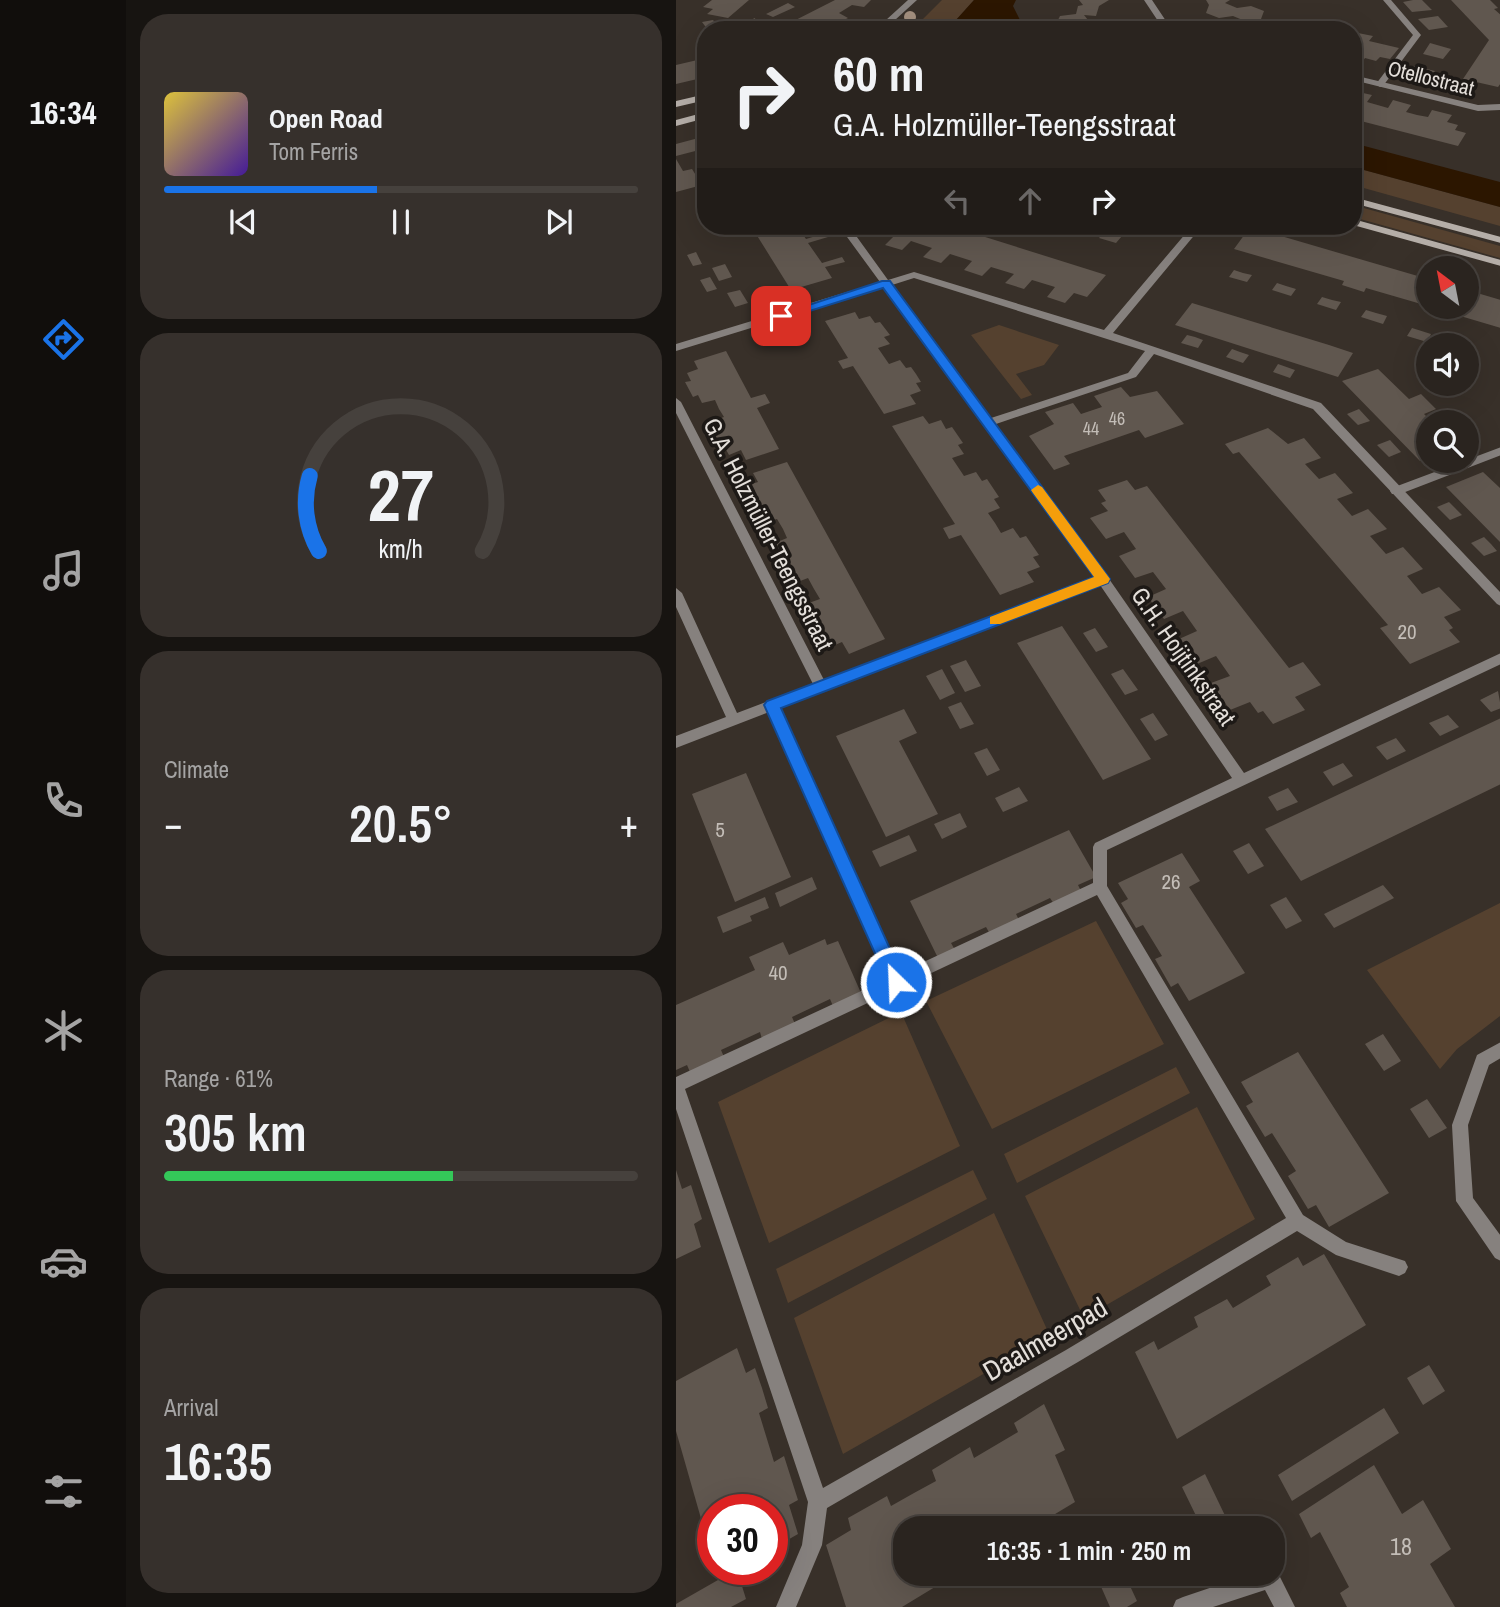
<!DOCTYPE html>
<meta charset="utf-8">
<style>
:root{--surface:#2a241f;--page:#36302c;--text:#f1f3f6;--muted:#a5a4a4;--line:#46413d;--accent:#1a73e8}
body{margin:0;font-family:"Archivo Narrow",sans-serif;background:var(--page);color:var(--text);height:100vh;display:flex;flex-direction:column;font-size:26px;white-space:nowrap}
*{box-sizing:border-box;margin:0}
p{font-size:23px;color:var(--muted)}
.icon{flex:none;width:38px;height:38px;fill:none;stroke:currentColor;stroke-width:2;stroke-linecap:round;stroke-linejoin:round}
.map{position:relative;flex:1;overflow:hidden}
.side{display:flex;flex-direction:column;gap:14px;padding:14px;background:#171411;width:550px}
.side>*{flex:none}
.hud{position:absolute;left:21px;top:21px;width:665px;height:214px;border-radius:28px;box-shadow:0 7px 28px #0002,0 0 0 2px var(--line);background:#2a241f;color:var(--text);overflow:hidden}
.needle{width:46px;rotate:328deg}
.controls{position:absolute;left:740px;top:256px;display:grid;gap:14px}
.controls a{display:grid;place-items:center;width:63px;height:63px;border-radius:50%;background:var(--surface);box-shadow:0 7px 28px #0002,0 0 0 2px var(--line);font-size:35px}
.speed{position:absolute;left:21px;top:1494px;display:flex;gap:14px;font-size:35px;font-weight:700;text-align:center}
.speed>*{display:grid;place-content:center;width:91px;height:91px;border-radius:50%;background:var(--surface);box-shadow:0 7px 28px #0002,0 0 0 2px var(--line);line-height:1}
.speed .limit{border:10px solid #d22;background:#fff;color:#111}
.pin{position:absolute;display:grid;place-items:center;width:60px;height:60px;color:#fff;margin:-30px;border-radius:14px;box-shadow:0 4px 10px #0006}
.me{position:absolute;width:77px;margin:-38px;rotate:336deg;stroke-linejoin:round;filter:drop-shadow(0 0 5px #0008)}
.turn{display:flex;align-items:center;gap:24px;height:147px;padding:0 21px;font-size:32px}
.turn .icon{width:91px;height:91px;stroke-width:2.5}
.turn b{display:block;font-size:49px;line-height:60px}
.lanes{display:flex;align-items:center;height:66px;padding:0 21px;background:#0003;justify-content:center;gap:35px;direction:ltr}
.lanes .off{opacity:.35}
.big{font-size:52px;font-weight:600;line-height:1.1}
.side .widget{flex:1;display:flex;flex-direction:column;justify-content:center;gap:10px;min-width:0;padding:0 24px;border-radius:28px;background:var(--page)}
.side .dial{align-items:center;gap:0}
.dial svg{height:182px;overflow:visible;fill:none;stroke:var(--line);stroke-width:7;stroke-linecap:round;text-anchor:middle}
.dial text{fill:var(--text);stroke:none}
.song{display:flex;align-items:center;gap:21px}
.cover{width:84px;height:84px;border-radius:10px;background:linear-gradient(135deg,hsl(50 70% 55%),hsl(260 70% 35%))}
.played{height:7px;border-radius:4px;background:linear-gradient(90deg,var(--accent) 45%,var(--line) 45%)}
.keys{display:flex;justify-content:space-around;direction:ltr}
.heat{display:flex;justify-content:space-between;align-items:center;font-size:38px;direction:ltr}
.charge{height:10px;border-radius:5px;background:linear-gradient(90deg,#34c759 61%,var(--line) 0)}
.trip{position:absolute;left:217px;top:1516px;width:392px;height:70px;border-radius:28px;background:var(--surface);box-shadow:0 7px 28px #0002,0 0 0 2px var(--line);font-weight:600;line-height:70px;text-align:center}
main{display:flex;flex:1;min-height:0}
.menu{display:flex;flex-direction:column;width:126px;justify-content:space-around;align-items:center;background:#110e0c;color:var(--muted)}
.menu .icon{width:49px;height:49px}
.menu .current{color:var(--accent)}
.menu b{font-size:32px;color:var(--text)}
.map>svg:first-child{display:block}
</style>
<main>
<nav class="menu">
<b>16:34</b>
<svg class="icon current" aria-label="directions" viewBox="0 0 24 24"><path d="M12 3l9 9-9 9-9-9zM9 14v-3h6M13 9l2 2-2 2"/></svg>
<svg class="icon" aria-label="music" viewBox="0 0 24 24"><path d="M9 18V5l10-2v13"/><circle cx="6" cy="18" r="3"/><circle cx="16" cy="16" r="3"/></svg>
<svg class="icon" aria-label="phone" viewBox="0 0 24 24"><path d="M5 4h4l2 5-3 2q2 4 5 5l2-3 5 2v4C11 20 4 13 5 4z"/></svg>
<svg class="icon" aria-label="climate" viewBox="0 0 24 24"><path d="M12 3v18M4 7l16 10M4 17L20 7"/></svg>
<svg class="icon" aria-label="car" viewBox="0 0 24 24"><path d="M5 17H2v-5l4-1 3-4h7l3 4 3 1v5h-3M9 17h6M6 11h13"/><circle cx="7" cy="17" r="2"/><circle cx="17" cy="17" r="2"/></svg>
<svg class="icon" aria-label="filters" viewBox="0 0 24 24"><path d="M4 7h16M4 17h16"/><circle cx="9" cy="7" r="2"/><circle cx="15" cy="17" r="2"/></svg>
</nav>
<section class="side">
<div class="widget">
<div class="song"><i class="cover"></i><div><b>Open Road</b><p>Tom Ferris</p></div></div>
<div class="played"></div>
<div class="keys"><svg class="icon" aria-label="previous" viewBox="0 0 24 24"><path d="M18 5L8 12l10 7zM5 5v14"/></svg><svg class="icon" aria-label="pause" viewBox="0 0 24 24"><path d="M8 5v14M16 5v14"/></svg><svg class="icon" aria-label="next" viewBox="0 0 24 24"><path d="M6 5l10 7-10 7zM19 5v14"/></svg></div>
</div>
<div class="widget dial"><svg viewBox="0 0 100 80">
<path d="M14 69A42 42 0 1 1 86 69"/>
<path d="M14 69A42 42 0 0 1 10 36" stroke="#1a73e8"/>
<text x="50" y="56" font-size="32" font-weight="700">27</text>
<text x="50" y="72" font-size="11">km/h</text>
</svg></div>
<div class="widget"><p>Climate</p>
<div class="heat"><a>−</a><b class="big">20.5°</b><a>+</a></div>
</div>
<div class="widget"><p>Range · 61%</p><b class="big">305 km</b><div class="charge"></div></div>
<div class="widget"><p>Arrival</p><b class="big">16:35</b></div>
</section>
<div class="map">
<svg width="825" height="1607" viewBox="0 0 825 1607">
<rect width="100%" height="100%" fill="#383029"/>
<path fill="#55412f" d="M266,0H298L271,30H236Z
M677,167L824,207V226L677,185Z
M677,205L824,246V258L677,217Z
M323,325L383,345L368,365L340,374L356,395L345,399L295,335Z
M824,903V1016L781,1049L764,1069L691,970Z
M420,921L488,1044L316,1129L250,1001Z
M225,1012L284,1146L93,1243L42,1102Z
M500,1067L514,1093L341,1183L328,1154Z
M521,1107L579,1219L408,1318L349,1196Z
M297,1170L311,1199L112,1303L100,1269Z
M318,1213L374,1336L167,1454L118,1318Z"/>
<path fill="#2c1600" d="M298,0H340L337,6L349,30H271Z
M677,143L824,182V207L677,167Z"/>
<path fill="#60574f" d="M36,0H73L52,18L31,14L37,9L27,7Z
M159,0H195L188,7L176,5L163,13L172,18L148,30H100Z
M403,0H433L423,6L420,16L408,15L412,20L407,27L413,30H392L380,24L384,16L400,14L402,6L407,5Z
M530,0H554L549,3L561,8L575,6L588,11L585,19L598,24L596,30H570L567,28L569,21L557,16L543,18L530,13L533,5Z
M737,0H746L756,10L736,12L727,2Z
M775,0H814L822,8L818,9L825,15V83L822,87L787,79L813,40Z
M112,3L119,7L97,17L90,14Z
M762,16L772,27L753,30L742,19Z
M79,18L80,23L73,26L64,30L56,28Z
M37,20L44,29L32,30L26,22Z
M677,32L697,36L693,41L723,48L714,59L704,57L700,61L689,58L684,65L677,63Z
M754,43L775,49L767,59L747,54Z
M30,58V77L0,84V65Z
M738,66L759,71L755,76L734,71Z
M678,91L696,95L691,102L712,108L717,100L735,105L730,112L741,115L752,117L756,110L776,115L771,122L782,125L779,130L790,133L782,146L677,119Z
M30,136V152L27,149L0,156V144Z
M0,159L7,171L16,169L26,185L0,192Z
M75,226H121L130,239L150,233L152,237L132,243L146,263L166,257L169,262L149,267L156,278L115,290Z
M213,226H274L430,275L411,297L398,293L389,303L371,297L379,287L356,280L348,289L329,283L338,274L315,267L306,276L288,270L296,261L274,254L265,263L247,257L256,248L235,241L226,250L209,245L218,236L206,232Z
M574,227L752,279V306L690,288L688,292L666,285L668,281L558,249Z
M429,231L437,234L446,236L440,243L423,238Z
M20,252L26,264L17,266L11,255Z
M49,264L56,277L43,281L36,268Z
M558,270L567,273L576,275L571,282L553,277Z
M34,277L41,289L31,292L24,280Z
M601,283L610,286L620,289L615,296L596,290Z
M64,290L72,303L59,307L51,293Z
M791,290L825,300V328L754,307L791,306Z
M646,297L656,300L665,302L660,310L641,304Z
M516,303L653,345L677,353L662,377L499,325Z
M690,310L700,313L711,316L707,324L685,317Z
M179,312L183,319L194,316L199,323L204,322L214,335L208,337L214,344L202,348L213,364L224,360L230,368L235,367L240,374L245,382L240,383L245,391L234,395L240,404L208,414L177,366L167,369L162,361L172,358L149,321Z
M736,328L755,334L751,342L731,336Z
M511,335L519,337L527,340L522,348L505,343Z
M556,349L564,352L573,355L567,363L550,357Z
M50,351L75,398L89,394L94,403L81,408L103,449L70,460L65,450L53,455L48,446L43,448L34,431L40,430L36,421L48,417L43,409L39,400L26,403L22,395L17,397L9,382L15,381L11,373L22,369L18,361Z
M602,364L619,370L614,378L597,372Z
M702,369L733,399L745,394L760,409L748,414L756,422H752V457L744,461L666,381Z
M445,387L454,397L481,391L508,424L469,438L463,430L388,456L394,464L378,470L353,436L378,424L369,412L397,403L405,414L426,407L418,396Z
M683,409L694,421L682,425L671,414Z
M247,416L253,424L265,420L270,429L276,427L287,443L282,445L288,454L276,458L288,476L300,472L306,481L311,479L323,497L318,499L324,508L312,513L319,523L325,533L337,528L344,538L350,536L363,555L357,557L364,567L351,572L358,582L324,595L285,535L273,539L267,528L279,524L216,426Z
M592,428L612,444L628,438L645,458L629,464L643,479L659,473L677,493L661,499L676,516L692,509L711,529L694,536L710,554L727,547L747,569L731,576L746,594L763,587L785,610L768,617L777,628L773,630L784,642L734,664L704,628L712,625L563,452L557,454L549,444Z
M714,440L725,452L713,457L701,445Z
M111,462L191,607L209,639L173,654L166,642L152,648L147,636L140,639L130,618L136,615L130,604L144,599L138,589L132,578L119,583L114,573L108,575L98,555L104,553L99,543L111,538L107,529L101,519L88,523L83,514L78,516L68,498L74,496L69,486L82,482L77,473Z
M807,472L825,489V543L770,487Z
M451,480L459,490L471,486L613,668L627,662L645,685L619,697L629,710L597,724L587,711L582,713L574,702L554,710L535,683L554,676L540,656L521,664L503,639L521,631L507,611L488,619L472,597L490,589L477,572L459,578L443,556L460,549L448,532L430,539L414,518L432,511L425,503L430,501L422,490Z
M773,502L786,515L774,520L761,507Z
M808,537L815,544L821,551L808,556L795,543Z
M386,626L459,735L475,759L427,780L341,643Z
M419,628L432,647L420,652L407,633Z
M290,660L305,686L289,692L274,666Z
M266,669L279,693L264,700L250,676Z
M447,669L462,690L449,695L435,674Z
M822,691L825,708L815,712L804,700Z
M285,702L298,724L284,729L272,707Z
M228,709L241,733L223,741L262,814L210,837L160,736Z
M477,713L492,735L479,741L464,719Z
M772,715L783,727L764,736L753,723Z
M825,718V784L625,881L589,829Z
M720,738L730,751L711,760L700,747Z
M311,748L324,770L311,776L298,753Z
M667,763L677,776L657,786L647,772Z
M70,773L115,877L59,902L16,794Z
M343,787L352,801L327,812L319,798Z
M612,788L622,802L601,811L592,797Z
M284,813L291,827L266,839L258,824Z
M393,830L420,877L402,885L405,891L378,904L374,898L340,914L343,920L314,934L310,927L275,943L279,950L262,958L234,901Z
M233,835L241,851L204,867L196,851Z
M573,843L588,866L572,874L557,851Z
M506,853L524,881L513,887L569,973L513,1001L502,983L495,987L479,959L486,956L467,925L460,928L445,903L452,899L442,883Z
M136,877L141,889L104,907L99,893Z
M707,885L718,898L658,928L648,914Z
M89,897L93,908L74,916L76,921L47,933L41,917Z
M610,897L626,921L610,929L594,905Z
M149,939L151,945L162,941L185,993L157,1006L154,999L116,1017L119,1024L86,1039L84,1032L45,1050L48,1057L14,1072L11,1065L0,1070V1005L79,970L73,957L107,942L113,955Z
M707,1034L725,1061L708,1071L689,1044Z
M622,1052L713,1193L653,1227L640,1205L632,1209L612,1176L620,1171L596,1133L589,1137L570,1106L577,1102L565,1082Z
M751,1099L771,1128L753,1138L734,1109Z
M0,1170L6,1189L15,1185L26,1219L18,1224L25,1247L0,1259Z
M648,1254L690,1325L501,1439L459,1352L478,1341L482,1350L522,1327L518,1317L551,1299L557,1308L595,1285L590,1276L622,1257L627,1266Z
M61,1348L70,1373L79,1368L86,1388L92,1408L83,1413L98,1462L108,1456L122,1500L113,1505L122,1534L96,1549V1510H37L36,1557L0,1431V1381Z
M753,1365L769,1391L747,1405L731,1378Z
M368,1404L389,1450L379,1455L399,1502L356,1528H229V1573H282L226,1607H170L150,1545L175,1530L172,1518L211,1496L215,1506L238,1493L260,1481L256,1470L294,1447L298,1458L342,1432L338,1423Z
M708,1408L723,1433L616,1501L602,1475Z
M698,1465L726,1514L747,1500L775,1549L754,1564L779,1607H671L664,1593L673,1587L644,1532L635,1538L623,1514Z
M529,1474L555,1528H526L506,1487Z
M40,1570H61L70,1599L55,1607H0V1604L42,1580Z
M419,1573H448L461,1601L451,1607H434Z"/>
<g fill="none" stroke-linecap="round" stroke-linejoin="round">
<path fill="#86817e" fill-rule="evenodd" d="M707,0H715L745,35L707,86L704,87L700,84L737,35Z
M825,447V455L724,494H716L714,491L716,488Z"/>
<path fill="#86817e" fill-rule="evenodd" d="M232,0H241L208,30H199Z
M468,0H476L496,30H488Z
M677,75L802,105L825,104V110L802,111L677,80Z
M163,226H173L212,280L238,272L428,330L516,226H526L437,333L645,403L825,593V606L821,604L637,409L478,354L460,377L320,424L431,576L568,773L825,653V664L431,850V886L627,1215L670,1242L729,1261L732,1267L729,1273L723,1276L660,1255L621,1231L402,1362L151,1508L146,1545L120,1607H100L126,1545L132,1502L0,1109V1077L211,979L93,712L0,748V736L50,717L0,607V588L6,593L61,713L137,684L0,413V398L5,402L148,680L419,577L208,287L0,351V344L204,282ZM238,278L469,351L452,373L315,418L216,285ZM424,585L556,778L419,843L417,847V883L224,973L104,708ZM421,895L610,1218L390,1350L147,1488L9,1089Z
M825,1042V1058L813,1065L792,1125L797,1198L825,1236V1261L819,1258L780,1201L776,1125L801,1055Z
M597,1569L601,1571L619,1607H598L589,1590L537,1607H497L500,1600L507,1597L578,1573H597Z"/>
<path fill="#b5aea8" fill-rule="evenodd" d="M30,94V100L0,107V101Z
M30,112V118L0,126V120Z
M677,197L825,237V243L677,203Z
M677,219L825,260V266L677,225Z"/>
</g>
<circle fill="#a38f7e" cx="234" cy="17" r="6"/>
<path fill="#1a73e8" stroke="#114b97" stroke-width="2" d="M206,281H214L434,579L432,583L105,708L229,982L226,987L220,990L214,987L88,705L91,701L418,577L207,288L105,320L99,316Z"/>
<path fill="#f59e0b" d="M362,485L366,487L434,579L432,583L324,624H314V617L418,577L357,493L355,490Z"/>
<g text-anchor="middle" dominant-baseline="central" stroke-width="7" stroke-linejoin="round" paint-order="stroke">
<g font-size="18" fill="#c3bdb7">
<text x="441" y="418">46</text>
<text x="415" y="428">44</text>
</g>
<g font-size="21" fill="#e4dfda" stroke="#1d1916">
<text transform="translate(755 78) rotate(14)">Otellostraat</text>
</g>
<g font-size="21" fill="#c3bdb7">
<text x="731" y="631">20</text>
<text x="44" y="829">5</text>
<text x="495" y="881">26</text>
<text x="102" y="972">40</text>
</g>
<g font-size="24" fill="#e4dfda" stroke="#1d1916">
<text transform="translate(93 534) rotate(63)">G.A. Holzmüller-Teengsstraat</text>
<text transform="translate(508 656) rotate(55)">G.H. Hoijtinkstraat</text>
</g>
<g font-size="24" fill="#c3bdb7">
<text x="725" y="1546">18</text>
</g>
<g font-size="28" fill="#e4dfda" stroke="#1d1916">
<text transform="translate(369 1339) rotate(-30)">Daalmeerpad</text>
</g>
</g>
</svg>
<div class="controls">
<a><svg class="needle" viewBox="-14 -14 28 28"><path d="M0-13l5 13h-10z" fill="#e53935"/><path d="M0 13l5-13h-10z" fill="#a5a4a4"/></svg></a>
<a><svg class="icon" aria-label="sound" viewBox="0 0 24 24"><path d="M4 9h4l5-4v14l-5-4H4zM17 9q2 3 0 6"/></svg></a>
<a><svg class="icon" aria-label="search" viewBox="0 0 24 24"><circle cx="10" cy="10" r="6"/><path d="M15 15l6 6"/></svg></a>
</div>
<div class="speed"><div class="limit">30</div></div>
<div class="pin" style="left:105px;top:316px;background:#d93025"><svg class="icon" aria-label="arrive" viewBox="0 0 24 24"><path d="M6 21V4h12l-3 4 3 4H6"/></svg></div>
<svg class="me" style="left:220px;top:982px" viewBox="-20 -20 40 40"><circle r="17" fill="#1a73e8" stroke="#fff" stroke-width="3"/><path d="M0-11L8 9 0 5-8 9z" fill="#fff"/></svg>
<div class="trip">16:35 · 1 min · 250 m</div>
<div class="hud">
<div class="turn"><svg class="icon" aria-label="right" viewBox="0 0 24 24"><path d="M7 20v-9h11M14 6l5 5-5 5"/></svg><div><b>60 m</b>G.A. Holzmüller-Teengsstraat</div></div>
<div class="lanes"><svg class="icon off" aria-label="left" viewBox="0 0 24 24"><path d="M17 20v-9H6M10 6l-5 5 5 5"/></svg><svg class="icon off" aria-label="ahead" viewBox="0 0 24 24"><path d="M12 20V5M6 11l6-6 6 6"/></svg><svg class="icon" aria-label="right" viewBox="0 0 24 24"><path d="M7 20v-9h11M14 6l5 5-5 5"/></svg></div>
</div>
</div>
</main>
